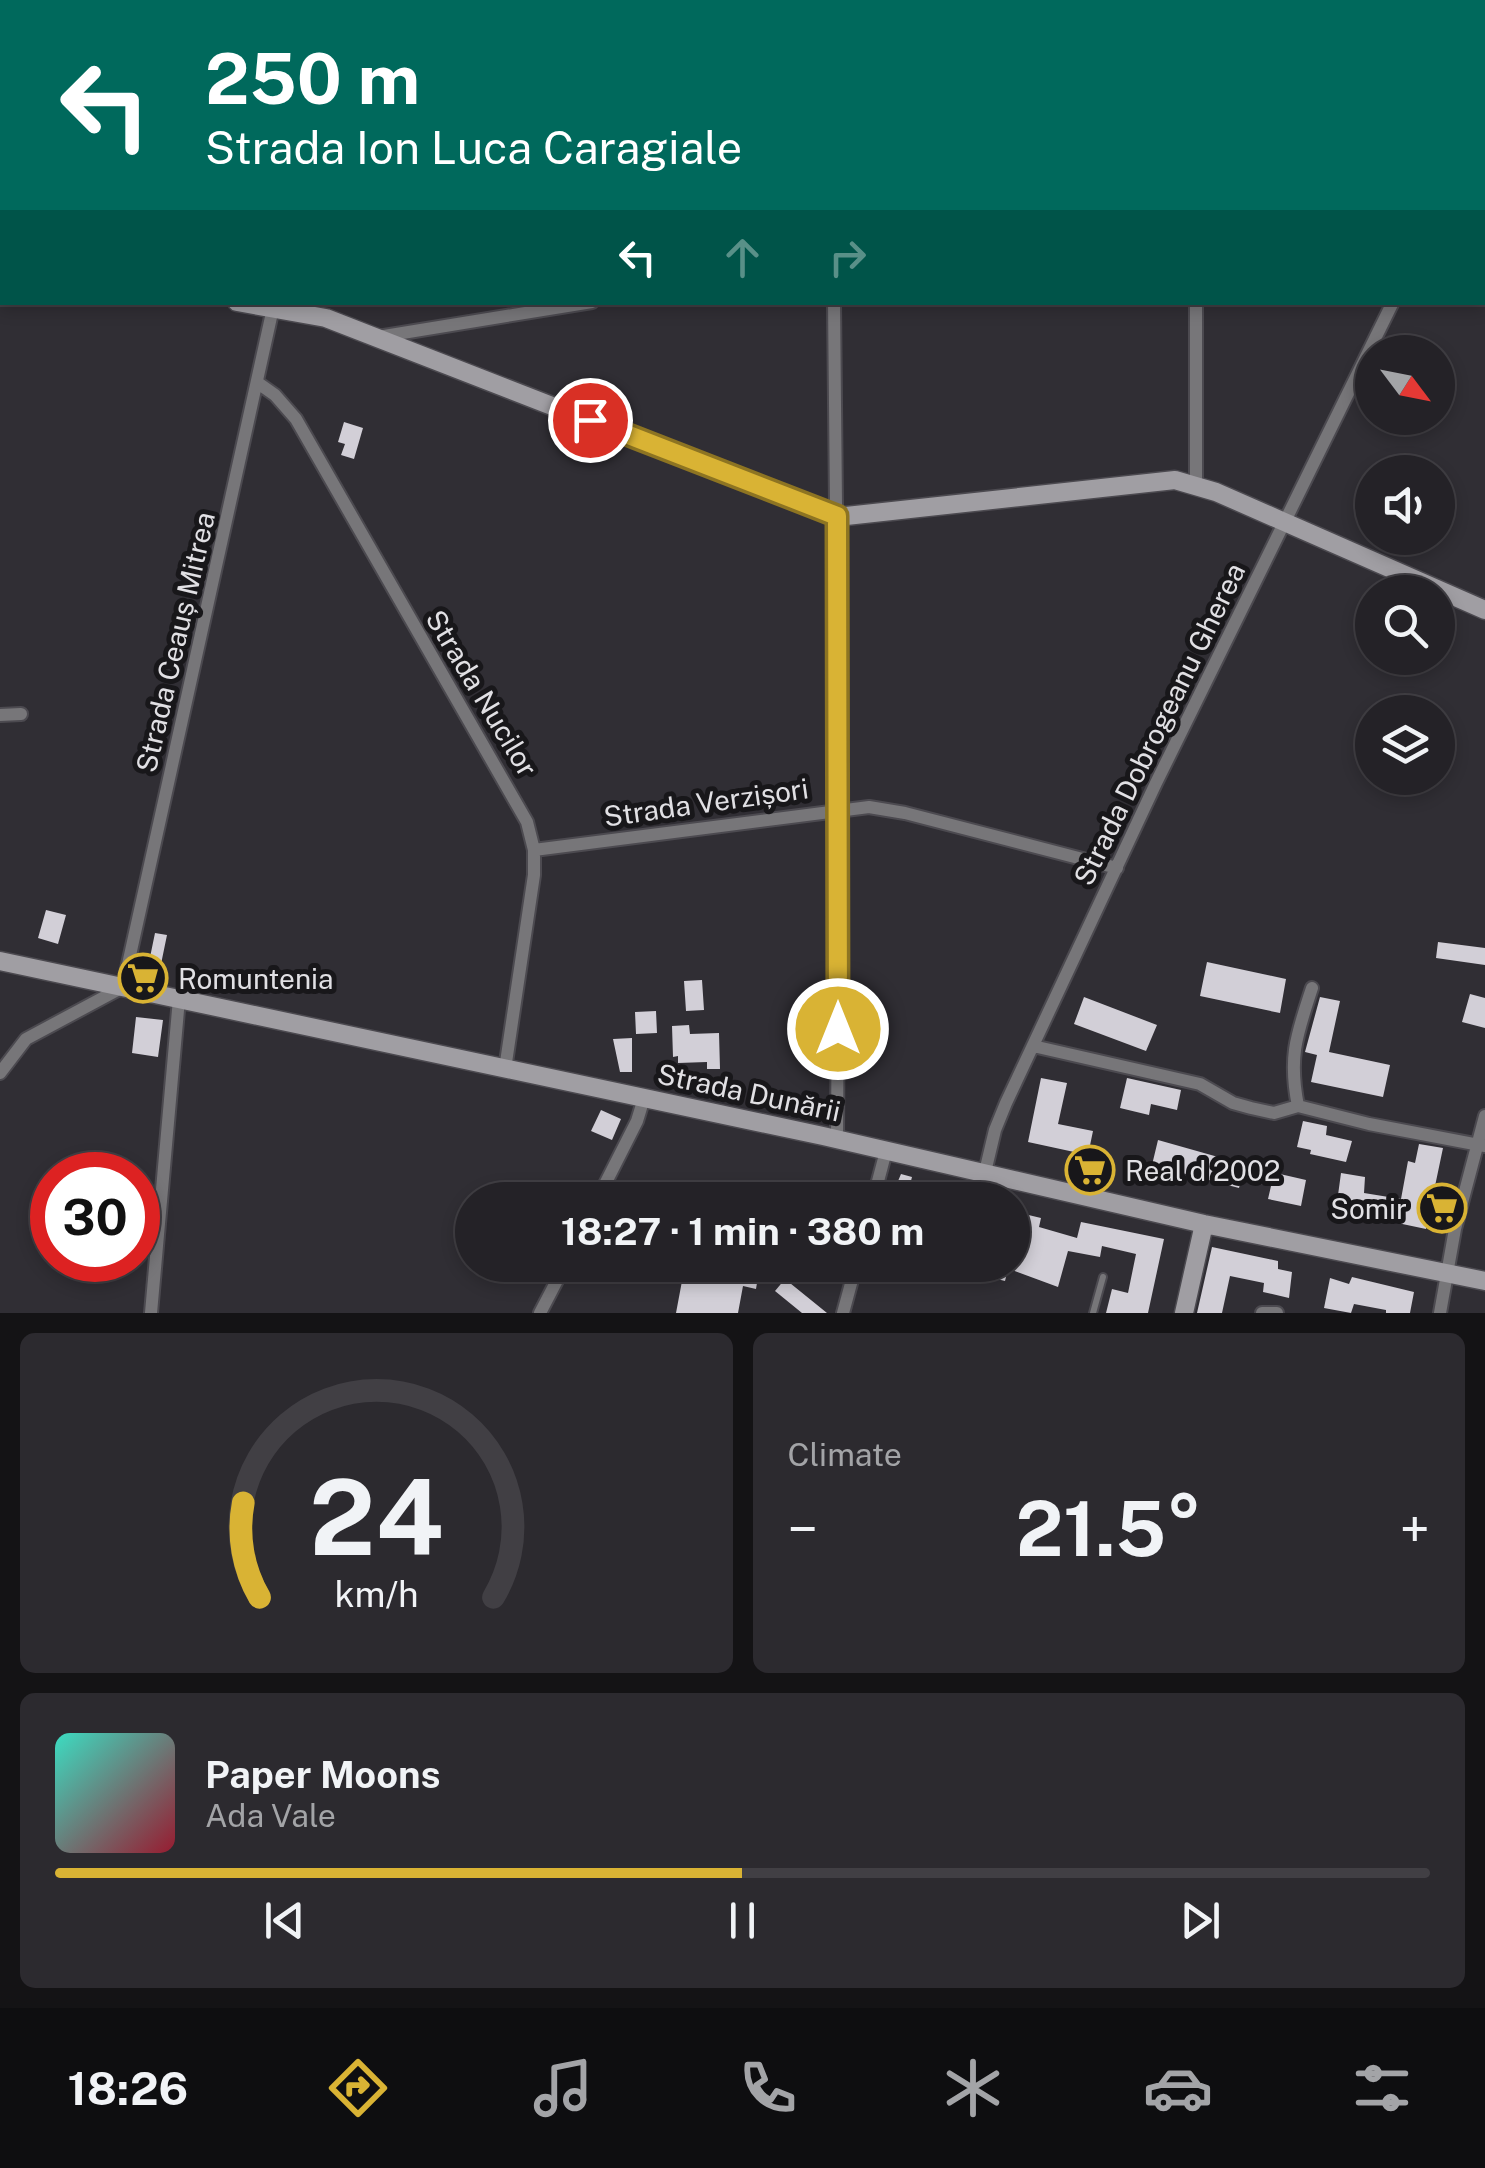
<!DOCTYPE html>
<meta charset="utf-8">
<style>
:root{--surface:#242227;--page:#2c2a2f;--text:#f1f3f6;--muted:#a3a4a7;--line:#413f44;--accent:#d9b334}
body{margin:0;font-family:"Public Sans",sans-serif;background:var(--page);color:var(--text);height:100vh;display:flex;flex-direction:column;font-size:38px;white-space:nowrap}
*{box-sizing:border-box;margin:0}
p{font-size:32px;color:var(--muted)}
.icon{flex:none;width:55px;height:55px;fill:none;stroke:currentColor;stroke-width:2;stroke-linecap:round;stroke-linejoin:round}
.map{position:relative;height:1313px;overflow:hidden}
.drawer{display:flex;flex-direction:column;gap:20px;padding:20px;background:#141315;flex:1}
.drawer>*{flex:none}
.guide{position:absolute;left:0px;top:0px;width:1485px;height:305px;box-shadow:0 5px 15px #0003,0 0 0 2px var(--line);background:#00695c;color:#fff;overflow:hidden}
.needle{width:65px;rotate:122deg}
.tools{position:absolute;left:1355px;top:335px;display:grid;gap:20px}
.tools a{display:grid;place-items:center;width:100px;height:100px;border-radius:50%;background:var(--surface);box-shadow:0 5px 15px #0003,0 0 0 2px var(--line);font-size:50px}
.speed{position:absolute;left:30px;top:1152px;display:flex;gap:20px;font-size:50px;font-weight:700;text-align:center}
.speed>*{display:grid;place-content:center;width:130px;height:130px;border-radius:50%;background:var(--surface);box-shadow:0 5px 15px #0003,0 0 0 2px var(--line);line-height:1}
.speed .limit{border:15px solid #d22;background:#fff;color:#111}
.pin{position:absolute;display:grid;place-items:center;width:85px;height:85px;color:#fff;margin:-42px;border:5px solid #fff;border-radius:50%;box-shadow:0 2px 10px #0007}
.me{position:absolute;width:110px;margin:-55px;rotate:0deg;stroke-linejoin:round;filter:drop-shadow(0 0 8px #0008)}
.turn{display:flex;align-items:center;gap:35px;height:210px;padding:0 40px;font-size:45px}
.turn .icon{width:130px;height:130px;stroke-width:2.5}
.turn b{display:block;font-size:70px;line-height:85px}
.lanes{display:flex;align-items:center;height:95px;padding:0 40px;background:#0003;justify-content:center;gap:50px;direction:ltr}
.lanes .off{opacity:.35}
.big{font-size:75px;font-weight:700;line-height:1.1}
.drawer .widget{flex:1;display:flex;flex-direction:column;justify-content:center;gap:15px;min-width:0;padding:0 35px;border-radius:15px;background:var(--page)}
.drawer .dial{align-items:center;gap:0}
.dial svg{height:260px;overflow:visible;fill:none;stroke:var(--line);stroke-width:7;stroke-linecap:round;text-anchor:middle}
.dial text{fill:var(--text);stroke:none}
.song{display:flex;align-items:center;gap:30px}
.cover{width:120px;height:120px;border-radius:15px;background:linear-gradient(135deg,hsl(170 70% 55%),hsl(350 70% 35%))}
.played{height:10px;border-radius:5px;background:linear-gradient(90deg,var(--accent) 50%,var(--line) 50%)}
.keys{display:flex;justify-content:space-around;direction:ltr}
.heat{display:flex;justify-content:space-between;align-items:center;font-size:55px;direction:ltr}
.drawer .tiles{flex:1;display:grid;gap:20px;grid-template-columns:1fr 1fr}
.widget:last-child{grid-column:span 2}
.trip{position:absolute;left:455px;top:1182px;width:575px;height:100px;border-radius:50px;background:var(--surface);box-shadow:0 5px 15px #0003,0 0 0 2px var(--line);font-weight:700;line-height:100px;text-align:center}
.tab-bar{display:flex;height:160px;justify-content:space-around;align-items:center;background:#0e0e10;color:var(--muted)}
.tab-bar .icon{width:70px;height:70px}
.tab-bar .active{color:var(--accent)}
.tab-bar b{font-size:45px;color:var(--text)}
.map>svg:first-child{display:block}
</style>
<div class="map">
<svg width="1485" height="1313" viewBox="0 0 1485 1313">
<rect width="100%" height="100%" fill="#302e34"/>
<path fill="#d2cfd7" d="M344,422L363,428L354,459L341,455L345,444L338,442Z
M46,910L66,915L58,944L38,938Z
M155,933L167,935L160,969L148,967Z
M1438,942L1485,948V965L1436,958Z
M1207,962L1286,979L1280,1013L1200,996Z
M702,980L704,1010L686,1011L684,981Z
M1470,994L1485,998V1028L1462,1022Z
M1084,997L1157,1025L1146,1051L1074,1024Z
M1320,997L1340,1001L1329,1052L1390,1065L1383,1097L1311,1082L1317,1055L1305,1052Z
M656,1011L657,1033L636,1034L635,1012Z
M136,1017L163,1020L158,1057L132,1053Z
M689,1025L690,1034L719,1033L720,1069H707V1062L678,1063V1056L673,1057L672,1026Z
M632,1038V1072H620L613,1039Z
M1041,1078L1067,1083L1058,1124L1093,1131L1088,1155L1028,1142Z
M1127,1078L1181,1090L1177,1110L1151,1104L1149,1115L1120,1108Z
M601,1110L621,1119L612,1140L591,1131Z
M1303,1121L1327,1126L1326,1135L1352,1141L1346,1162L1310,1154L1311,1150L1297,1147Z
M1158,1140L1250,1166L1251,1159L1282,1165L1280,1174L1306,1180L1301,1206L1268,1199L1271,1186L1241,1180L1239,1188L1152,1165Z
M1419,1144L1443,1148L1426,1229L1336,1210L1341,1173L1365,1177L1364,1193L1401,1199L1408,1161L1415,1163Z
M901,1174L912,1177L906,1200H890Z
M956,1188L989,1197L988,1200H953Z
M1012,1211L1041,1218L1039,1227L1077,1238L1081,1222L1164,1239L1148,1313H1106L1112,1289L1128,1293L1136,1254L1102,1246L1100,1257L1068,1251L1058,1287L1012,1270Z
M1212,1247L1278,1261V1269L1292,1272L1289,1298L1263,1292L1264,1283L1230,1276L1222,1313H1197Z
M685,1265H760L756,1289L743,1286L738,1313H676Z
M996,1265H1009L1005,1281L993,1278Z
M1352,1277L1414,1292L1410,1313H1386V1310L1354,1304L1351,1313L1324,1308L1330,1278L1349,1284Z
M785,1279L827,1313H802L775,1291Z"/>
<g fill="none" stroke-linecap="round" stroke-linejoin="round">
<g stroke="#4c4a50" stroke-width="10">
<path id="lane" d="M1093,1313L1103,1277"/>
</g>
<g stroke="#4c4a50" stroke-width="16">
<path id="street" d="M836,0V2
M1236,2L1237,0
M1482,119L1485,113
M1482,193L1485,194
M834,302L839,808L837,1139
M378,337L592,302
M258,383L275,395L296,419L527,822L534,850V875L505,1069
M1196,484V302
M0,715L21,714
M534,850L869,807L905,813L1117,868
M1033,1046L1200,1084L1233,1103L1251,1108L1274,1113L1298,1106L1369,1124L1485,1146
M0,1073L26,1039L123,987L273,308
M1298,1106C1288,1056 1297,1034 1312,988
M985,1172L995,1130L1006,1103L1156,783L1393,302
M597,1200L637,1121L644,1098
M873,1200L886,1151
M151,1313L179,999
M540,1313L565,1265
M843,1313L856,1265
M1262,1313H1277
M1440,1313L1455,1229L1485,1116"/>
</g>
<g stroke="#4c4a50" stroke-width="21">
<path id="secondary" d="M0,265H2
M237,302L326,318L837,517L1175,480L1216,492L1485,610
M0,961L823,1136L1204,1224L1485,1281
M1184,1313L1204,1224"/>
</g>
<use href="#lane" stroke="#777679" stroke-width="6"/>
<use href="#street" stroke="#777679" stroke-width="12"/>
<use href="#secondary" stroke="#a09ea3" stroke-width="18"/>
</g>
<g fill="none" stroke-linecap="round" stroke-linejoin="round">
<g stroke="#8d7422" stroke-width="25">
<path id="route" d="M590,420L837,516L838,1029"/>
</g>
<use href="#route" stroke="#d9b334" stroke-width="18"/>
</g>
<defs>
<g id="supermarket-ring" transform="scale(2.5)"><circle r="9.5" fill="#18171a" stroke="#d9b334" stroke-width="1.5"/><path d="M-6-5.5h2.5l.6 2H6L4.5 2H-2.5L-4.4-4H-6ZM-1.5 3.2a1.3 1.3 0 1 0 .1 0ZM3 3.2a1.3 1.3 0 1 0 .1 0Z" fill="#d9b334"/></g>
</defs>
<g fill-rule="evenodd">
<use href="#supermarket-ring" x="143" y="978"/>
<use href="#supermarket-ring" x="1090" y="1170"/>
<use href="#supermarket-ring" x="1442" y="1208"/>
</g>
<g text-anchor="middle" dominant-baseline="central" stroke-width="10" stroke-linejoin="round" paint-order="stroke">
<g font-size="28" fill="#e1e0e4" stroke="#18171a">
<text transform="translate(175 642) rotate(-77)">Strada Ceauș Mitrea</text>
<text transform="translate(482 693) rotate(59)">Strada Nucilor</text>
<text transform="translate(1159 724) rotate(-64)">Strada Dobrogeanu Gherea</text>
<text transform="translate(706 802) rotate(-8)">Strada Verzișori</text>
<text transform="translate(749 1092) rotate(12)">Strada Dunării</text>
</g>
<g font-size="28" fill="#e1e0e4" stroke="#18171a" text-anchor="start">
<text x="178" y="978">Romuntenia</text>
<text x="1125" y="1170">Real d 2002</text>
<text x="1407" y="1208" text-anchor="end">Somir</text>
</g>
</g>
</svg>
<div class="tools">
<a><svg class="needle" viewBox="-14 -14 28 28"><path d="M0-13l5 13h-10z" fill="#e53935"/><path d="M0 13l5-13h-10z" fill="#a3a4a7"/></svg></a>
<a><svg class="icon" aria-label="sound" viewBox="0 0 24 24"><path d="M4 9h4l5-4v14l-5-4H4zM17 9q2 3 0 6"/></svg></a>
<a><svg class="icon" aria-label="search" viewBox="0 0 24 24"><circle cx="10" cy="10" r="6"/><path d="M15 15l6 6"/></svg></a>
<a><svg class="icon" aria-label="layers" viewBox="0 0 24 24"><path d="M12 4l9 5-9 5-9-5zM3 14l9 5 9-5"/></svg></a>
</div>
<div class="speed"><div class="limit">30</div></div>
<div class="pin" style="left:590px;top:420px;background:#d93025"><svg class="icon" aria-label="arrive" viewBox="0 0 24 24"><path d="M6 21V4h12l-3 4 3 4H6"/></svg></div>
<svg class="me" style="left:838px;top:1029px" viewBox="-20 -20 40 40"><circle r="17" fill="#d9b334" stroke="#fff" stroke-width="3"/><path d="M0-11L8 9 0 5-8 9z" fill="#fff"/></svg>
<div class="trip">18:27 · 1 min · 380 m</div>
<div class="guide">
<div class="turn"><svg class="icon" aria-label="left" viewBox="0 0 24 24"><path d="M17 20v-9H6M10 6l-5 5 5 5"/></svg><div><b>250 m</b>Strada Ion Luca Caragiale</div></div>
<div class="lanes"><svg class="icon" aria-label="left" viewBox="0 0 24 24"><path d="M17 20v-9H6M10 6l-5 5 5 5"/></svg><svg class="icon off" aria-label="ahead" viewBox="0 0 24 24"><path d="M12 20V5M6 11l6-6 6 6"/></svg><svg class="icon off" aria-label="right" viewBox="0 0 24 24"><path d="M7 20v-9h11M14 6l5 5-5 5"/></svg></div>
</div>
</div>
<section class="drawer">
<div class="tiles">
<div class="widget dial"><svg viewBox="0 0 100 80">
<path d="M14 69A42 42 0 1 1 86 69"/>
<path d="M14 69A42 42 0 0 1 9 40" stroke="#d9b334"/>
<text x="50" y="56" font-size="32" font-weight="700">24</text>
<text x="50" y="72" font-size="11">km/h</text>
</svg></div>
<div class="widget"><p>Climate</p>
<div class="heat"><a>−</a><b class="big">21.5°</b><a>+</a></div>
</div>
<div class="widget">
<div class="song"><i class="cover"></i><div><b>Paper Moons</b><p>Ada Vale</p></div></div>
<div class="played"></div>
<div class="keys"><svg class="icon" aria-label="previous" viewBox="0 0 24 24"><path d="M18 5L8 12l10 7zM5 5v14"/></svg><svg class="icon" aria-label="pause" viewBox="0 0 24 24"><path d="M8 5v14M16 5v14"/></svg><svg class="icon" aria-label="next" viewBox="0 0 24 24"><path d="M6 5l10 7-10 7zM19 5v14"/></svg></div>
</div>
</div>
</section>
<nav class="tab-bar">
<b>18:26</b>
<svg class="icon active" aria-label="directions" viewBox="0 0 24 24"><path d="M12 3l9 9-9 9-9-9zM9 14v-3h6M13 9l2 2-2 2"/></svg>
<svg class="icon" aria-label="music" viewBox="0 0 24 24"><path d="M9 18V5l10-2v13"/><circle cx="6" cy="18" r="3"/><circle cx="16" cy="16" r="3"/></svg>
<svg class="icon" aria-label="phone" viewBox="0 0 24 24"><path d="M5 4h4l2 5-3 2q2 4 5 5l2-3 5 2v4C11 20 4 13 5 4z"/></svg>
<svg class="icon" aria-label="climate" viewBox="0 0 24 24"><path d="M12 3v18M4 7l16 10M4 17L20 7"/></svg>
<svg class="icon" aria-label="car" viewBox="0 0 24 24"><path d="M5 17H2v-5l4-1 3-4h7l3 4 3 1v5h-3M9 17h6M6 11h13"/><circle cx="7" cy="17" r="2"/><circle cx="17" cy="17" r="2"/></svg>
<svg class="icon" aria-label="filters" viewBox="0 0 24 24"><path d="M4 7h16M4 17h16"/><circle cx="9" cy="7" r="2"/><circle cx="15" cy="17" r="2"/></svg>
</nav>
